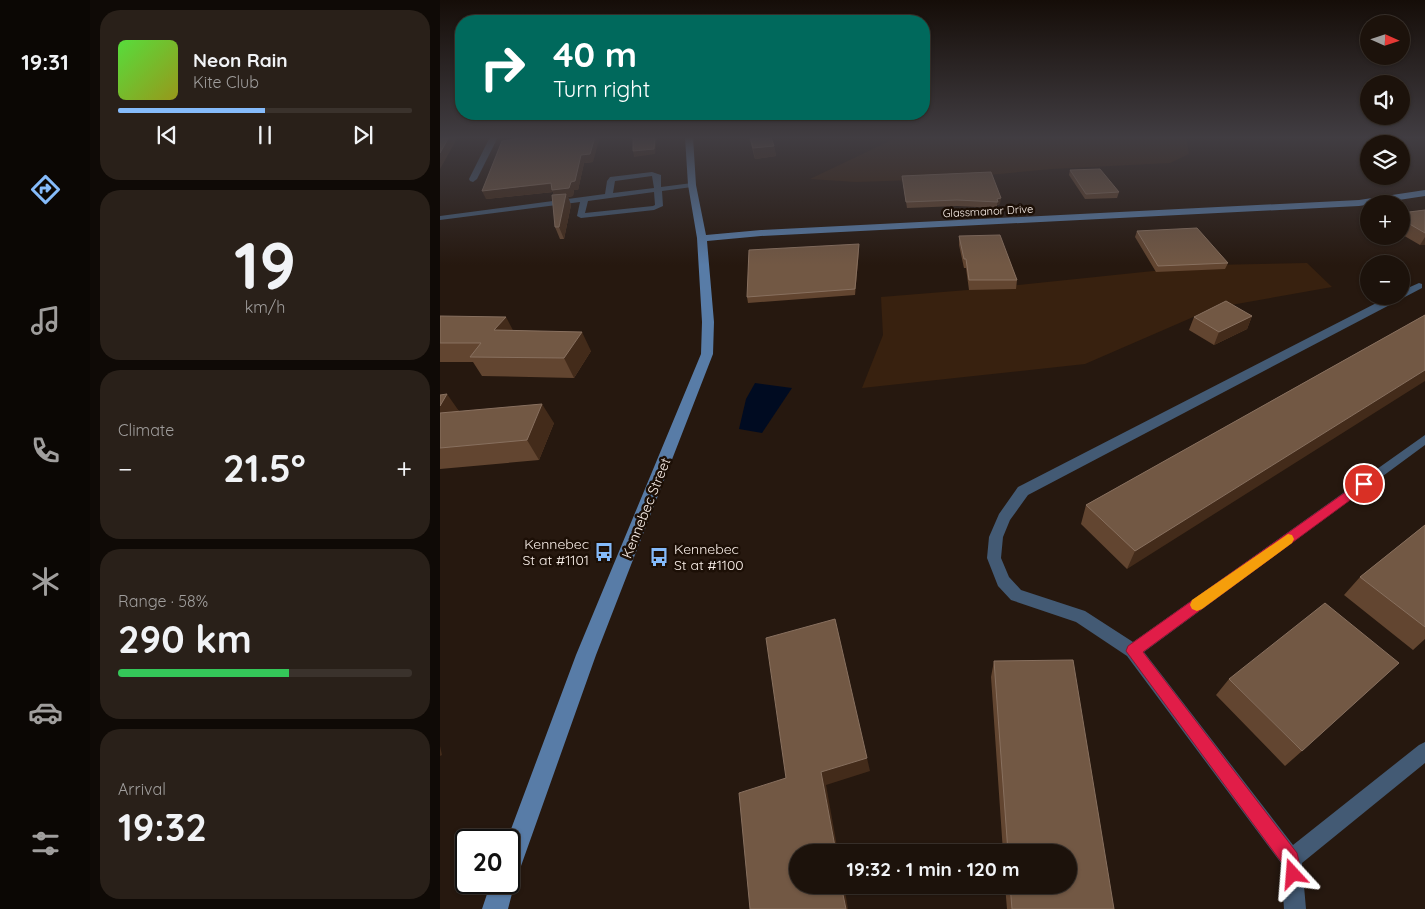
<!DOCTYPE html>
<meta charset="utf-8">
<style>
:root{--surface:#1c120b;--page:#292019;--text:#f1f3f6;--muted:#a09e9d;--line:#3a322c;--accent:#85bbfb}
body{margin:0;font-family:Quicksand,sans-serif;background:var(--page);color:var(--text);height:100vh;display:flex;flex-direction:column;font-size:19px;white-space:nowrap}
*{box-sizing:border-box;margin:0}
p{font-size:16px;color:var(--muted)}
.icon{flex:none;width:28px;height:28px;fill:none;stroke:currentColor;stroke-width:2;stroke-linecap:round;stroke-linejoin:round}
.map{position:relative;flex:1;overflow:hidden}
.side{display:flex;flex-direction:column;gap:10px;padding:10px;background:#0f0a06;width:350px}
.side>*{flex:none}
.guide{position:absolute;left:15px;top:15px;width:475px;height:105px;border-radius:20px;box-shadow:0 1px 4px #0004,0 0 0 1px var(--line);background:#00695c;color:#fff;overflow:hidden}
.needle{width:32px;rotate:93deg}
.buttons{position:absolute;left:920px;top:15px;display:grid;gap:10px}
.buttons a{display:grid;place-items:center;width:50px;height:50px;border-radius:50%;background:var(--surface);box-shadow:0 1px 4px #0004,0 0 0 1px var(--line);font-size:25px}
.speed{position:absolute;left:15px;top:829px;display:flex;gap:10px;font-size:25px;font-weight:700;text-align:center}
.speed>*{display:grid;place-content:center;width:65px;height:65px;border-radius:50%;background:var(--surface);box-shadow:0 1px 4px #0004,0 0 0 1px var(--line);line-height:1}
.speed .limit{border:2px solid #111;border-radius:8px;background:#fff;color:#111}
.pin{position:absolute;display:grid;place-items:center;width:42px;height:42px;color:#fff;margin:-21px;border:2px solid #fff;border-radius:50%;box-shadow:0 1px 5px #0007}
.me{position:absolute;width:55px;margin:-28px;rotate:341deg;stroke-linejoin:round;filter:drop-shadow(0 0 4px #0008)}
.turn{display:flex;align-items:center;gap:18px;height:105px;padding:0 15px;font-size:22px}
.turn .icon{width:65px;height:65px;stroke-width:2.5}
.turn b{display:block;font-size:35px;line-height:42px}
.big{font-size:38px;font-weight:800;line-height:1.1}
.side .widget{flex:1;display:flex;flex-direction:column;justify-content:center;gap:8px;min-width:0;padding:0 18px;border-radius:20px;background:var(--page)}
.side .dial{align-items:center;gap:0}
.dial b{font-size:65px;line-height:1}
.song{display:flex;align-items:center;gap:15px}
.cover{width:60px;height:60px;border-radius:8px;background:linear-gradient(135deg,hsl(110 70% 55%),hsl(60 70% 35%))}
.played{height:5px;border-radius:2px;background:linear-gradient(90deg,var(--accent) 50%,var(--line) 50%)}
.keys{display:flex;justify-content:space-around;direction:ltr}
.heat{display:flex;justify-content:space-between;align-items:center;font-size:28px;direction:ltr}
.charge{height:8px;border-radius:4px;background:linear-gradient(90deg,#34c759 58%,var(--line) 0)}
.trip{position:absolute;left:349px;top:844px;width:288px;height:50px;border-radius:25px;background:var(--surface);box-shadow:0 1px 4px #0004,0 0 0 1px var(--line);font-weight:800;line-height:50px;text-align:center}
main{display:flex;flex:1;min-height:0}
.tab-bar{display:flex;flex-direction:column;width:90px;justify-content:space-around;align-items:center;background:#0b0704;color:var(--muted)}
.tab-bar .icon{width:35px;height:35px}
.tab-bar .selected{color:var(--accent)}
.tab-bar b{font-size:22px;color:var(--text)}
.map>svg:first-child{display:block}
</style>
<main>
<nav class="tab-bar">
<b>19:31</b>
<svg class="icon selected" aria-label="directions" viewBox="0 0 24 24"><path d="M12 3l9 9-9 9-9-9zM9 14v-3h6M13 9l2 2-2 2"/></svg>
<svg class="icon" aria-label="music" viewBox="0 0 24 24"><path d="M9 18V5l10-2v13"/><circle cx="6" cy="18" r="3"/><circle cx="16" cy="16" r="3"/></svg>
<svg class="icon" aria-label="phone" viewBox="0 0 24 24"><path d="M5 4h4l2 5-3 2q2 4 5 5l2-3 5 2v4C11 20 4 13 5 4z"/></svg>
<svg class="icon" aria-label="climate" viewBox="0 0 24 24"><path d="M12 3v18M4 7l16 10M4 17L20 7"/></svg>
<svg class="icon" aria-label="car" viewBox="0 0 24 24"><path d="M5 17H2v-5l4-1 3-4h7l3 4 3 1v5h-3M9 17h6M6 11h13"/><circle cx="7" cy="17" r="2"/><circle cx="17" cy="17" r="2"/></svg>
<svg class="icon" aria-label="filters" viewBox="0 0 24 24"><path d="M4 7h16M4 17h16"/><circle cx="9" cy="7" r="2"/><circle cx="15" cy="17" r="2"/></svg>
</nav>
<section class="side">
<div class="widget">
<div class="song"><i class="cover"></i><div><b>Neon Rain</b><p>Kite Club</p></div></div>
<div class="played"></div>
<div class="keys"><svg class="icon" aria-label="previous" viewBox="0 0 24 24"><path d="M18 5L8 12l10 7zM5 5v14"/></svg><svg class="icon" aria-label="pause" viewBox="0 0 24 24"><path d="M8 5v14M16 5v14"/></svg><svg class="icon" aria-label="next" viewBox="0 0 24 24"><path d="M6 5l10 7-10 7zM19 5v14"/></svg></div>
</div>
<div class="widget dial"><b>19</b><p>km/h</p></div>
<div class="widget"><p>Climate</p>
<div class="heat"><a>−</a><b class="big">21.5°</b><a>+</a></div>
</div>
<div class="widget"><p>Range · 58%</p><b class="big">290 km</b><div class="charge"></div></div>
<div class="widget"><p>Arrival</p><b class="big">19:32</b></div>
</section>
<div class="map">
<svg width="985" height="909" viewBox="0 0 985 909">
<rect width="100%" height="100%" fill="#26180f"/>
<path fill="#38210f" d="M458,137H746L749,154L730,163L612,169L505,179L416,182L370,179Z
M867,263L892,287L774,308L645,364L422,388L443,335L441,297L540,289L771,265Z"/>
<path fill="#000b21" d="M315,383L352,388L322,433L299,429L306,399Z"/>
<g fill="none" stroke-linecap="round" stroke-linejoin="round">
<path fill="#435a74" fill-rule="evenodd" d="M212,172L221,175V187L252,183L256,185L252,187L222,191L223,206L214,210L141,218L137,216L140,202L0,220V216L165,194L167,181L170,177ZM212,176L214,188L173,193L175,181ZM214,192L215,205L213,206L145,213L148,201Z
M979,283L982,284V288L588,495L570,520L563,537L561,558L569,577L581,590L645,611L693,642L985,435V445L704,652L853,845L979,745L985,742V763L862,863L866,909H844L841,863L687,656L636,622L571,600L558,586L547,558L549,537L559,514L578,487L950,296H961V291Z"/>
<path fill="#435a74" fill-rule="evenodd" d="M50,137H58L37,179L33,182L30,181L29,179Z"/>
<path fill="#587ca7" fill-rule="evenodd" d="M245,137H253L256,185L266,235L321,230L919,200L985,190V196L919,206L321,236L267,241L274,322L273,354L156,655L81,866L78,875L73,876L75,882L68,909H42L51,882H69V840H67L136,655L261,354L262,322L257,238L248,185Z"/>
</g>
<path fill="#624530" d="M309,137H331L334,146L336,156L315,159Z
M75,139L153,162L144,163L138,190H134L133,196L128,197L131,205L124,239H120L115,227L114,195L113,192L46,199Z
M630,170L679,192L677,198L645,199L629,175Z
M551,172L560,204L557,205V208L517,206L467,208L462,176Z
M985,210V245H980L961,234V213Z
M697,231L788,263L785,269L716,272L695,237Z
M519,236L577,280L576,289L529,290L526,268H524L519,245Z
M419,244V250L415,295L308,303L307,297Z
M985,315L687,569L641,524L646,505Z
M0,316L73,331L151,351L134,378L42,376L33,362H0Z
M812,316L807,329L774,345L749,330L754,317Z
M0,395L19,411L114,423L99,460L0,469Z
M985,525V639L973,650L904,595L920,577Z
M554,661L674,909H567L565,885H628V852H563L551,677Z
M789,679L862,751L845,766L776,695Z"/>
<path fill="#432b1a" d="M9,137H18L0,169V153Z
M155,137H160L153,162L144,163L138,190H134L133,196L128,197L131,205L124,239L119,227L116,199L113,192L46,199L42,191L131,182L141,155Z
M215,137H217L215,154L194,157L193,151Z
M334,146L336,156L315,159L313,148Z
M561,198L560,204L557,205V199Z
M985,237V245H980Z
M419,244V250L415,295V289Z
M812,316L807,329L774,345L779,332Z
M66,317L76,336L54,330Z
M142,332L151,351L134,378L124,358Z
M985,370V381L687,569L695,551Z
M7,394L21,414L0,419V406Z
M102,404L114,423L99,460L87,440Z
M0,746L2,755L0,756Z
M427,758L430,771L386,785L398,852H396L381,772Z
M401,885H404L408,909H406Z"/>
<path fill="#725844" stroke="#88705f" d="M0,137H9L0,153Z
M76,137H155L150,154L141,155L135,181L131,182L129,188L112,190L111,183L42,191L62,141L75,139Z
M193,137H215L214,149L193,151Z
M310,137H331L334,146L313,148Z
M660,169L679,192L646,194L630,170Z
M551,172L561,198L557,199L558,202L517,200L466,202L462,176Z
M126,194L119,227H115L112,195Z
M985,210V233L961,219V213Z
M757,228L788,263L718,266L697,231Z
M560,235L577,280H529L526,259H524L519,236Z
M419,244L415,289L307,297L309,250Z
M786,301L812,316L779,332L754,317Z
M985,315V370L695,551L646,505Z
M0,316L66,317L54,330L142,332L124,358L30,357L41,343H0Z
M7,394L0,406V395Z
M102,404L87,440L0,448V413Z
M985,525V627L920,577Z
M885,603L959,663L862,751L789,679Z
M395,619L427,758L381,772L396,852H358V885H401L406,909H310L299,793L346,778L326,638Z
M633,660L674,909H572L570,885H628V852H568L554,661Z"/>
<linearGradient id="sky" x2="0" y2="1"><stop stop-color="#150d08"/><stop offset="0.52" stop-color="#413d42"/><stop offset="1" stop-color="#413d42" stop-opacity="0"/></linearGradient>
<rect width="985" height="265" fill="url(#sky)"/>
<path fill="#e11d48" stroke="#92132f" d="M924,479L929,484L928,487L703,652L857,853L862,874L859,881L853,884L846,881L842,863L686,651L688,646Z"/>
<path fill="#f59e0b" d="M848,534L852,535L854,539L852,543L762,609L757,611L752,609L750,605L752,600Z"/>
<defs>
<g id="bus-bare" transform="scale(1.5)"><path d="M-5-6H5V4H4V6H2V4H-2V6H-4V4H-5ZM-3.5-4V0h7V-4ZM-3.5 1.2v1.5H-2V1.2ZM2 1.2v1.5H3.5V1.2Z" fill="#85bbfb" stroke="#1c0f06" stroke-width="2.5" paint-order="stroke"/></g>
</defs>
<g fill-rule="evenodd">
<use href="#bus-bare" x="164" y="552"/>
<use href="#bus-bare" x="219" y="557"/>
</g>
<g text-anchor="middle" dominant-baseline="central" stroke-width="5" stroke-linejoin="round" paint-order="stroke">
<g font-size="11" fill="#fcf2ec" stroke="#1c0f06">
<text transform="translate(548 211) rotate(-3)">Glassmanor Drive</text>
</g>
<g font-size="14" fill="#fcf2ec" stroke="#1c0f06">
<text transform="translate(206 508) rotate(-68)">Kennebec Street</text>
</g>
<g font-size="14" fill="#fcf2ec" stroke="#1c0f06" text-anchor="end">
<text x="149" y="544">Kennebec<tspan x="149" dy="16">St at #1101</tspan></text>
<text x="234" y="549" text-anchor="start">Kennebec<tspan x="234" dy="16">St at #1100</tspan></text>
</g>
</g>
</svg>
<div class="buttons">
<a><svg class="needle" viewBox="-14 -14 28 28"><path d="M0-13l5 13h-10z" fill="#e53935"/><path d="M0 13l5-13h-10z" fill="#a09e9d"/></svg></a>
<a><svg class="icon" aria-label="sound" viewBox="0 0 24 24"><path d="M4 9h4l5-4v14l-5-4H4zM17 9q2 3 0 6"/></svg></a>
<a><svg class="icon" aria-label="layers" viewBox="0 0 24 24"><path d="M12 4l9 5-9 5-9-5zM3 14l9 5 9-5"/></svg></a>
<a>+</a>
<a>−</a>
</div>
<div class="speed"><div class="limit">20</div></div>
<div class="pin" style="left:924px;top:484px;background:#d93025"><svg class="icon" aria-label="arrive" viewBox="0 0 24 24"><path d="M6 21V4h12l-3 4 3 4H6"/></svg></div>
<svg class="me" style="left:853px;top:874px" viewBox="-20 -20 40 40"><path d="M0-17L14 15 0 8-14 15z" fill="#e11d48" stroke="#fff" stroke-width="4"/></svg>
<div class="trip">19:32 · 1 min · 120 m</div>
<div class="guide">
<div class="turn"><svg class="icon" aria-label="right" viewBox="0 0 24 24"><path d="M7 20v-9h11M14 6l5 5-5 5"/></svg><div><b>40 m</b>Turn right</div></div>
</div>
</div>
</main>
